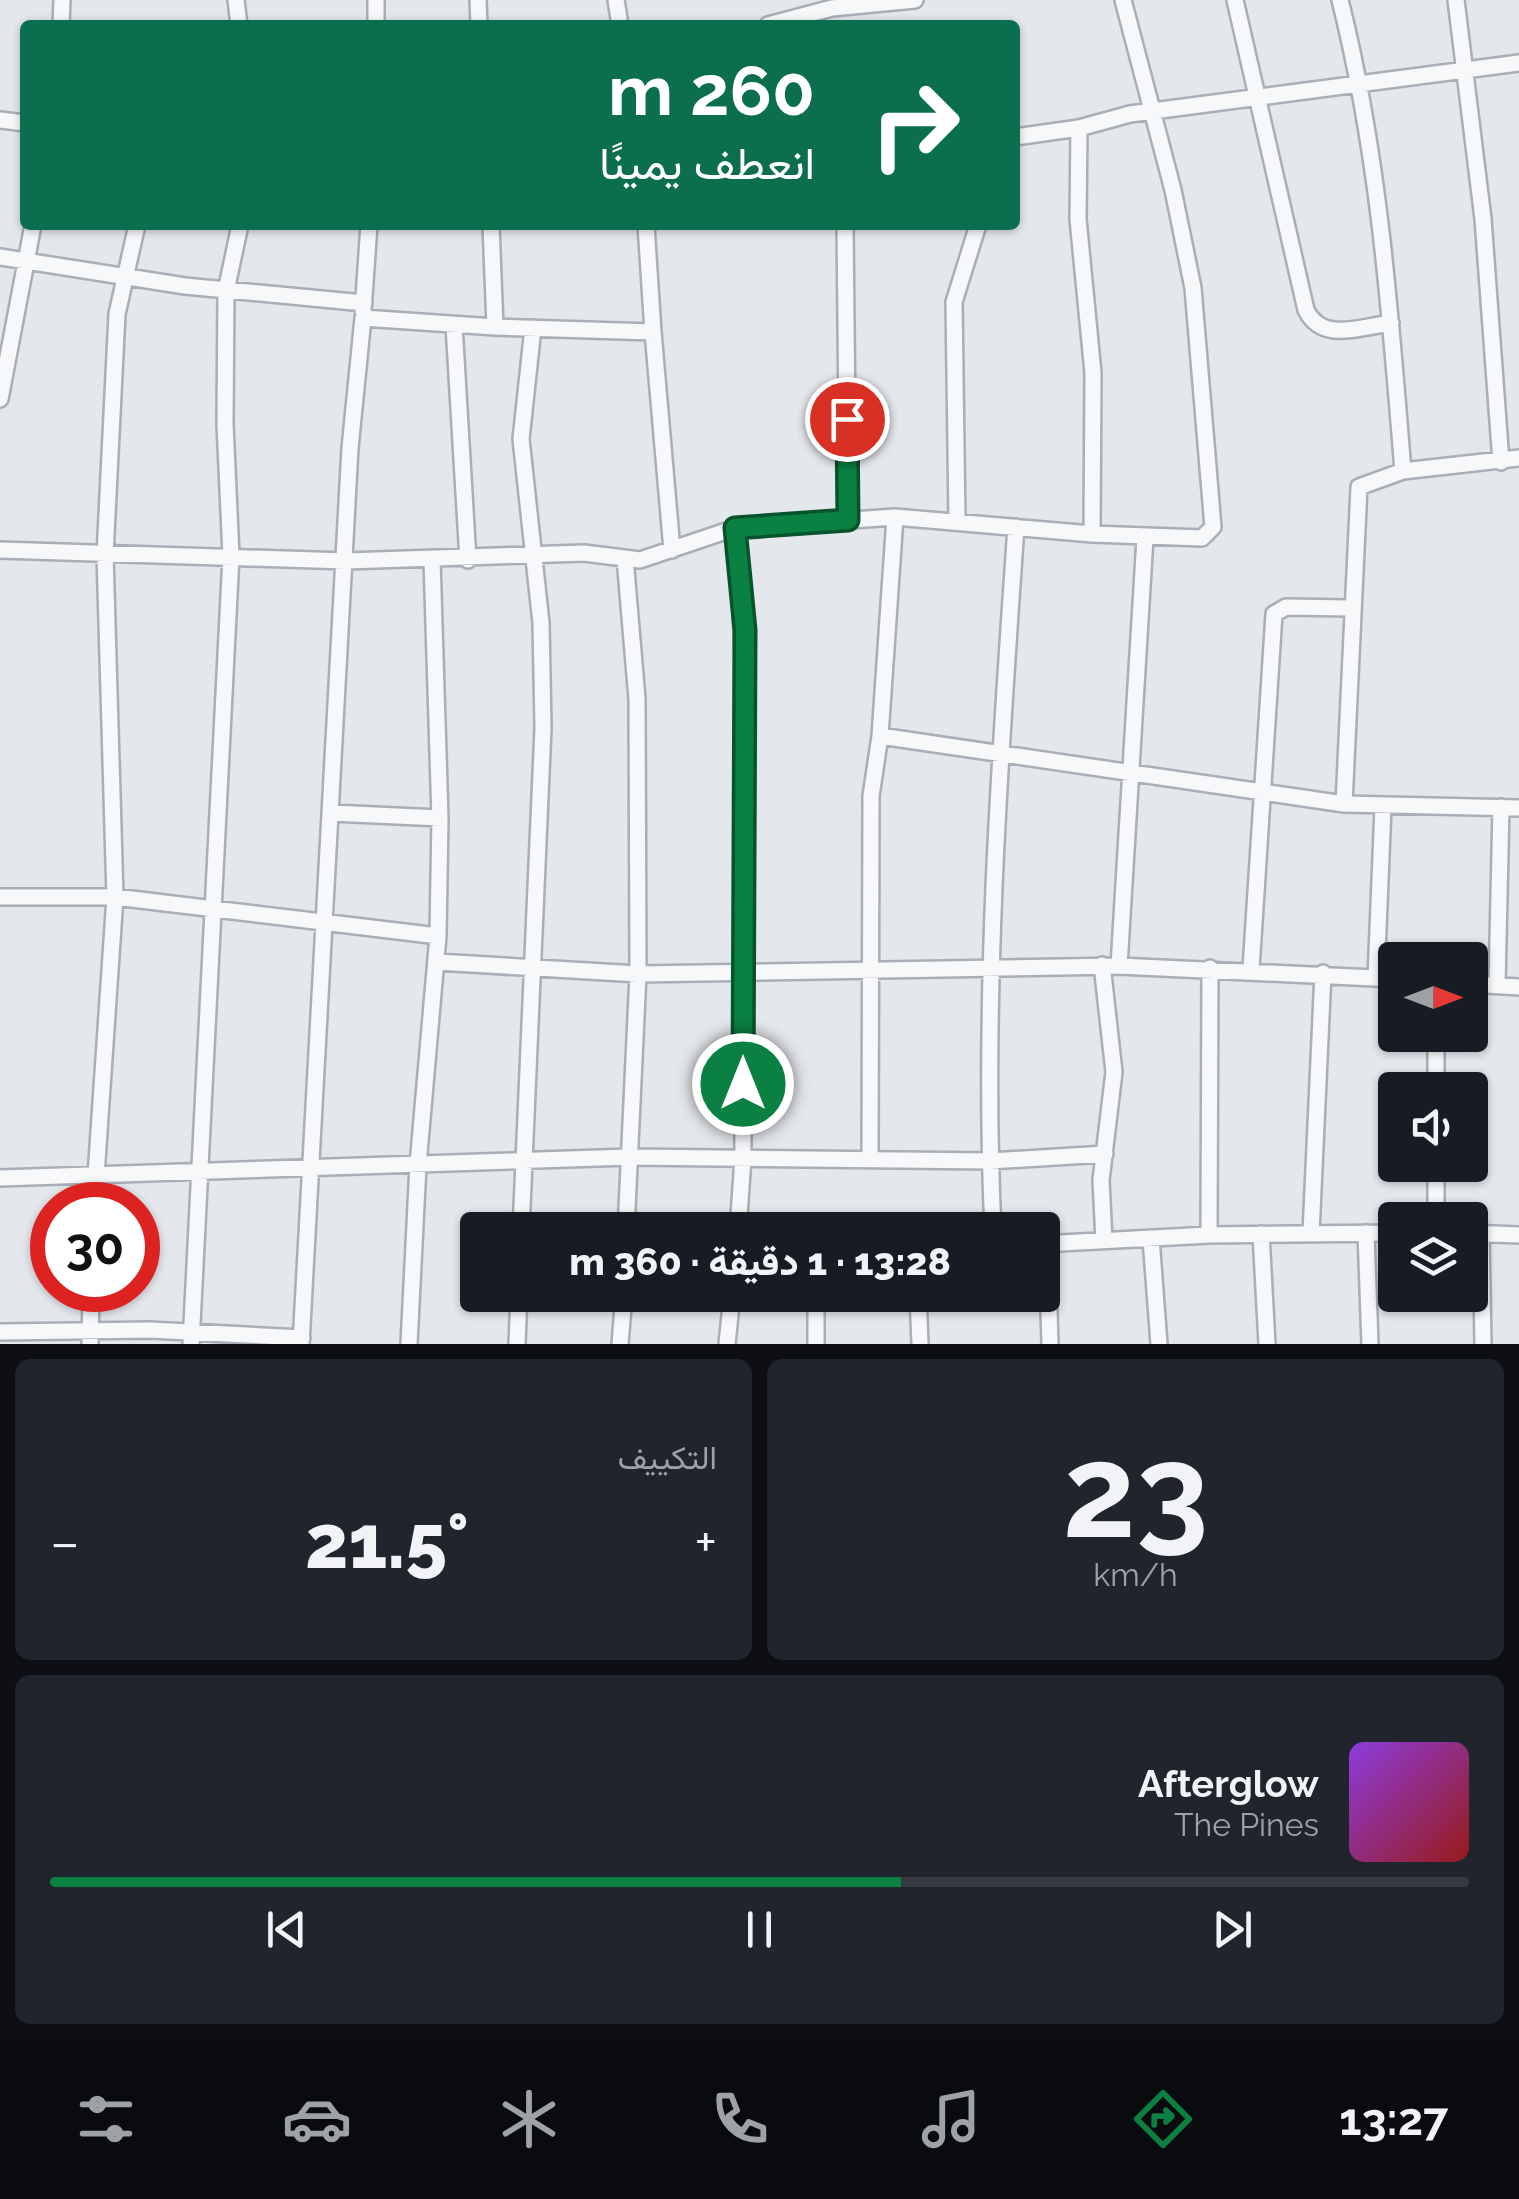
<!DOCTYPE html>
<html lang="ar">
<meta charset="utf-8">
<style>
:root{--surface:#171b24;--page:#20242c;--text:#f1f3f6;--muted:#9ea1a6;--line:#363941;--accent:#0b8043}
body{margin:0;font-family:Raleway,Vazirmatn,sans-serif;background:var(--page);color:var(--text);direction:rtl;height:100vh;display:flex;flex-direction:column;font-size:38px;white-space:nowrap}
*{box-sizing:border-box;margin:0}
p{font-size:32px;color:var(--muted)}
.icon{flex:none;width:55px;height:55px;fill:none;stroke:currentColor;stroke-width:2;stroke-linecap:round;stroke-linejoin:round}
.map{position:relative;height:1344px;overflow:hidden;direction:ltr}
.sheet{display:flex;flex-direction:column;gap:15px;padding:15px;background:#0d0f14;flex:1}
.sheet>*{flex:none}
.top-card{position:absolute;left:20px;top:20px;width:1000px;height:210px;border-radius:10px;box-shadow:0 2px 8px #0004;direction:rtl;background:#0b6e4f;color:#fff;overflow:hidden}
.needle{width:65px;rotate:90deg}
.fabs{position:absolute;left:1378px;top:942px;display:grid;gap:20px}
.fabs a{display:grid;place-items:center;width:110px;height:110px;border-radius:10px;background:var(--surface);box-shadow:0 2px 8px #0004;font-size:50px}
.speed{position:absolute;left:30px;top:1182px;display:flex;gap:20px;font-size:50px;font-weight:700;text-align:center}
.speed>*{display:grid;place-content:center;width:130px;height:130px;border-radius:50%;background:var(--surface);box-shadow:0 2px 8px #0004;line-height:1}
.speed .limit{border:15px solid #d22;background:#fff;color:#111}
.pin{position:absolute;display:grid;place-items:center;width:85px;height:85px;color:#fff;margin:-42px;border:5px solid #fff;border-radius:50%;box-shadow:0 2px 10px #0007}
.me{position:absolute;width:110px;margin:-55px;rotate:0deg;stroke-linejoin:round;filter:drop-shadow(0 0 8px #0008)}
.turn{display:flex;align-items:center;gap:35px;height:210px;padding:0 40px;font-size:45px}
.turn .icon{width:130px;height:130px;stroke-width:2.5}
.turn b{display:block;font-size:70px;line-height:85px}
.big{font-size:75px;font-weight:800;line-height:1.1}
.sheet .tile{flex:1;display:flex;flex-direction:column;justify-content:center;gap:15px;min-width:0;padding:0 35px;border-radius:15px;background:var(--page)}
.sheet .dial{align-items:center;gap:0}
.dial b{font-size:130px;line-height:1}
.song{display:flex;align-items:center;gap:30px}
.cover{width:120px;height:120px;border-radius:15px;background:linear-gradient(135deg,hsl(270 70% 55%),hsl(0 70% 35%))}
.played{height:10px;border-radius:5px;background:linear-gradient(90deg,var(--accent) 60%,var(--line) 60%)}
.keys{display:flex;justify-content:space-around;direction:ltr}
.heat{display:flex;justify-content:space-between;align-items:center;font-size:55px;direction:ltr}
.sheet .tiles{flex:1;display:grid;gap:15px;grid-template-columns:1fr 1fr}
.tile:last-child{grid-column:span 2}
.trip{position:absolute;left:460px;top:1212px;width:600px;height:100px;border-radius:10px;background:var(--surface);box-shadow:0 2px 8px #0004;font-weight:800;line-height:100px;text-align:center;direction:rtl}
.dock{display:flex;height:160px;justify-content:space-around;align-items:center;background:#090b0e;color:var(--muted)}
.dock .icon{width:70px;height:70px}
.dock .current{color:var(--accent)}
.dock b{font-size:45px;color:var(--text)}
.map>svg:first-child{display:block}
</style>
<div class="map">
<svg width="1519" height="1344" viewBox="0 0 1519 1344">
<rect width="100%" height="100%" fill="#e4e7ec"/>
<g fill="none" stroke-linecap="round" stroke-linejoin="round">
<g stroke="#a9aeb7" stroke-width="20">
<path id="street" d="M236,0L239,25
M478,0L479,25
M616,0L620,25
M1235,0L1306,310C1322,343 1360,327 1391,323
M1340,0C1379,155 1390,312 1403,471
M1456,0L1483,219L1501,462
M61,25L62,0
M376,25V0
M768,25L832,8L915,0
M0,120L25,123
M1015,137L1079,128
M646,225L653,332
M845,225L848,520
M0,257L185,286L364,303
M363,311L369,225
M454,325L468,560
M495,327L653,332L672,550
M0,399L33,225
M957,521L954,302L978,225
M735,528C754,737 742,948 743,1158L738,1230
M1092,534L1093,373L1078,219L1079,128L1130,114L1519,63
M0,550L346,561L584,553L640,560L735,528L895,517L1092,534L1202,538L1213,527L1193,288L1173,190L1123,0
M625,558L637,699L638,974L626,1230
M880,736L1344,804L1519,808
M1344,804L1359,487L1403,471L1519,458
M332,813L440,818
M0,897H115L438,936
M437,962L638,974L1119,966L1395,979
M1102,965L1114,1072L1101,1180L1104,1241
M1119,966L1145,538
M1251,969L1274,614L1286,607L1350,608
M1376,978L1383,807
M1470,984L1519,987
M1497,985L1501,807
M1436,1090V1035
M870,1158L871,796L880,736L895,517
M1436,1165V1220
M0,1178L629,1157L990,1161L1105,1154
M94,1205L115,897L105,555L117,314L137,225
M521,1230L543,728L541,623L521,439L533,328
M993,1230C982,1001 1000,756 1016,527
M1311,1233L1323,973
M1366,1233L1370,1344
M1470,1233L1519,1235
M1481,1233L1483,1344
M1261,1234L1267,1344
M1209,1235L1210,968
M1151,1238L1159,1344
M1042,1244L1209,1235L1395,1233
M1047,1244L1050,1344
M816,1295V1344
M918,1295L920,1344
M0,1332L150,1330L302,1338
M90,1344L91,1290
M191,1344L231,556L225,424L226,291L240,225
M301,1344L350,448L363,318L495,327L491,225
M409,1344L418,1165L438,936L440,818L432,560
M517,1344L519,1295
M620,1344L624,1295
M727,1344L732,1295"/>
</g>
<use href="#street" stroke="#f7f8fa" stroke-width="15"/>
</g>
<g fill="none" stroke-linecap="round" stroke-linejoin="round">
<g stroke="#07532c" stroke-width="25">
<path id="route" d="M743,1084L745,630L735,528L848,520L847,419"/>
</g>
<use href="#route" stroke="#0b8043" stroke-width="18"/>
</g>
</svg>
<div class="fabs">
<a><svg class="needle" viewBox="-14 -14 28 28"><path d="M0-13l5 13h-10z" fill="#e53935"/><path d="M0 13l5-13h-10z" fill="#9ea1a6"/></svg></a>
<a><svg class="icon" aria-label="sound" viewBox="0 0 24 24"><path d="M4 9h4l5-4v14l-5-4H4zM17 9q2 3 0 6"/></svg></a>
<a><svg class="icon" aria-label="layers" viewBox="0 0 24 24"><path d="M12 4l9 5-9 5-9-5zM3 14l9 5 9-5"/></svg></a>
</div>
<div class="speed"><div class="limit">30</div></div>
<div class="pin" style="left:847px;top:419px;background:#d93025"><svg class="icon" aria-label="arrive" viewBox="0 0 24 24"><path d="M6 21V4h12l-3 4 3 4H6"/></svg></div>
<svg class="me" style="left:743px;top:1084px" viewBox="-20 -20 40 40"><circle r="17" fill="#0b8043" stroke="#fff" stroke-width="3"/><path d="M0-11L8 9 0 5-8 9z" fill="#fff"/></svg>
<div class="trip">13:28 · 1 دقيقة · 360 m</div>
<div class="top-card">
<div class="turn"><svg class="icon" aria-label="right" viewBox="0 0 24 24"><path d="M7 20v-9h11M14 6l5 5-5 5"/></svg><div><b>260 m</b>انعطف يمينًا</div></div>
</div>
</div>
<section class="sheet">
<div class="tiles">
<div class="tile dial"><b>23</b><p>km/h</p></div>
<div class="tile"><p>التكييف</p>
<div class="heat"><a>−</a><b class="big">21.5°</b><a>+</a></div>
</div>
<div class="tile">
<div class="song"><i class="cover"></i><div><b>Afterglow</b><p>The Pines</p></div></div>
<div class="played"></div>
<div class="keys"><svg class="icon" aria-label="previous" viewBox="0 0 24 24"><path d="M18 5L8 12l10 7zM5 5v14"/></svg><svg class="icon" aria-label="pause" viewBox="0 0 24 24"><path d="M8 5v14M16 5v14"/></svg><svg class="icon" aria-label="next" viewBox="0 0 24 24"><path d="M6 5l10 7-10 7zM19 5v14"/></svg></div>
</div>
</div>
</section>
<nav class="dock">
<b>13:27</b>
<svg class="icon current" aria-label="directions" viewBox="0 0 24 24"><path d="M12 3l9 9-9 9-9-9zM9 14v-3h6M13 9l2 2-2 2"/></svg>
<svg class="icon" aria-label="music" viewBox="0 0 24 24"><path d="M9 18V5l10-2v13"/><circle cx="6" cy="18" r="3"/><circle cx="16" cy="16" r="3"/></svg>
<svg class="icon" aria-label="phone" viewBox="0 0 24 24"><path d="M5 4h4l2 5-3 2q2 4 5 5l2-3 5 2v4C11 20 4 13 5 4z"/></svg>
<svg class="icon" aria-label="climate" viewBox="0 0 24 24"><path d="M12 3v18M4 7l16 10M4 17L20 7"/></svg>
<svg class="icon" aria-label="car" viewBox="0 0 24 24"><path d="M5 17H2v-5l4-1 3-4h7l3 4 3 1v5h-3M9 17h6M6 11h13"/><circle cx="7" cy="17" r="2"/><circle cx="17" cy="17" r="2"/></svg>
<svg class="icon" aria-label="filters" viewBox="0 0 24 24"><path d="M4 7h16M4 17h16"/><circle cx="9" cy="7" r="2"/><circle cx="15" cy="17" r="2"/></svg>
</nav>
